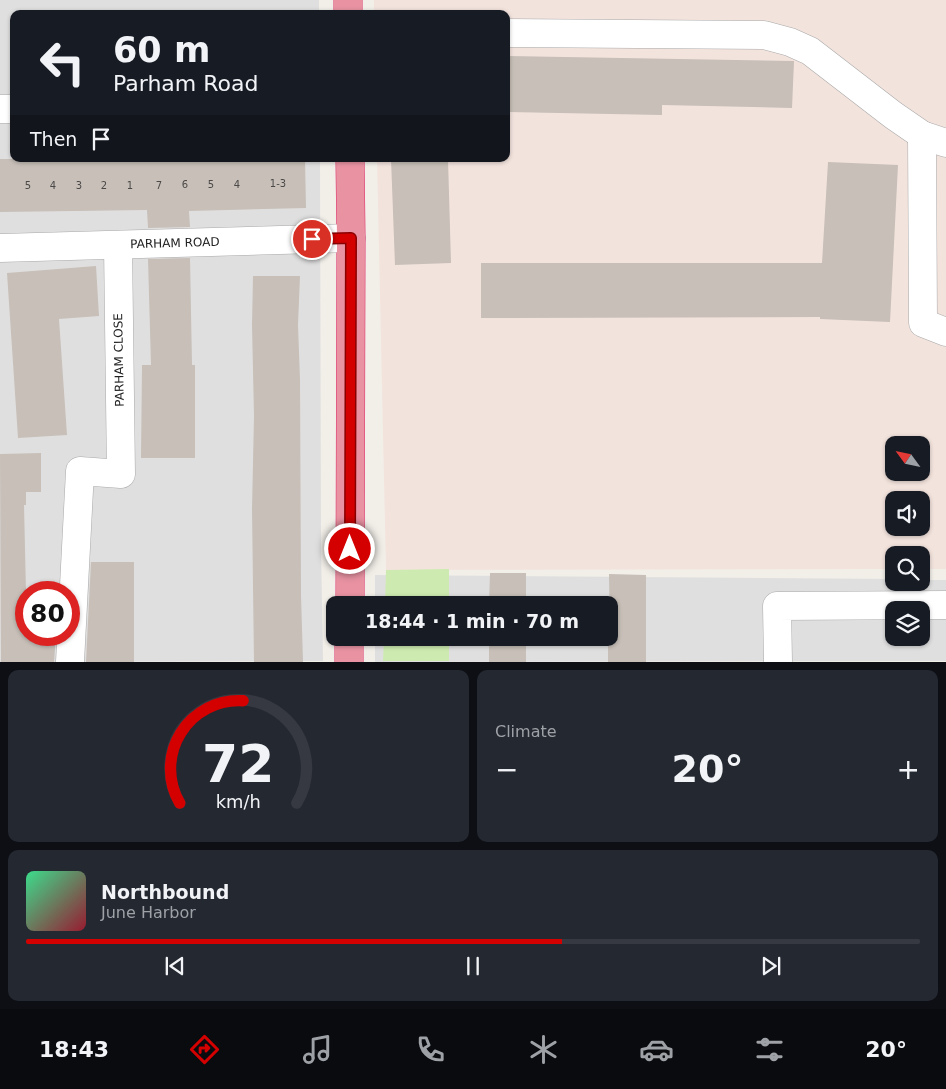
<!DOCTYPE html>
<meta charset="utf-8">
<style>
:root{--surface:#171b24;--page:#242831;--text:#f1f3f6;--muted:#9ea1a6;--line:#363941;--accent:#d40000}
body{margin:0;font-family:"DejaVu Sans",sans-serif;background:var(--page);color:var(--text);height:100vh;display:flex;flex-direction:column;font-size:19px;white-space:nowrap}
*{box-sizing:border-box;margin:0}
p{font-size:16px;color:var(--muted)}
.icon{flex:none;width:28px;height:28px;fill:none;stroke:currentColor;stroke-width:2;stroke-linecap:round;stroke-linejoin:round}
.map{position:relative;height:662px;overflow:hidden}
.panel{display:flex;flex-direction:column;gap:8px;padding:8px;background:#0d0f14;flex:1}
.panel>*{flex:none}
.guide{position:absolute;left:10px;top:10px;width:500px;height:152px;border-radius:10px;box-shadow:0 1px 4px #0004;background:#171b24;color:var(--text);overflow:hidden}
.needle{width:32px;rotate:303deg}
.tools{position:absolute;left:885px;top:436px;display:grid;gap:10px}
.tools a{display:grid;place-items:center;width:45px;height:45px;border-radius:10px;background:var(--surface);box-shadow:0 1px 4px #0004;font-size:25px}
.speed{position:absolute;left:15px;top:581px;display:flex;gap:10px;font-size:25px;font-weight:700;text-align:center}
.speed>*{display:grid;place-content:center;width:65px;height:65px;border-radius:50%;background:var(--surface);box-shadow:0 1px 4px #0004;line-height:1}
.speed .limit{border:8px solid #d22;background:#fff;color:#111}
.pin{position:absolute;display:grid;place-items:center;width:42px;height:42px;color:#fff;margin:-21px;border:2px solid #fff;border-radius:50%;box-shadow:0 1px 5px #0007}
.me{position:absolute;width:55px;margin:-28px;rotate:0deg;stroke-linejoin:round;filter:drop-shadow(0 0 4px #0008)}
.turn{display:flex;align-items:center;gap:18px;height:105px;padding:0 20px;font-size:22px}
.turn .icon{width:65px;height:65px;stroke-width:2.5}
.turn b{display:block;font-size:35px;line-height:42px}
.then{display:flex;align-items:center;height:48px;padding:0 20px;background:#0003;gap:10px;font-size:19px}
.big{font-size:38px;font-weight:700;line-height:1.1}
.panel .card{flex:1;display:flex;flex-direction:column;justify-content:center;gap:8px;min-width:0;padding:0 18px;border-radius:10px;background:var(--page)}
.panel .dial{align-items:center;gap:0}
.dial svg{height:130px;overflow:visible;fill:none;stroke:var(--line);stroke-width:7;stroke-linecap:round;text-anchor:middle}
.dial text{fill:var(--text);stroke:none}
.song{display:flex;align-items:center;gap:15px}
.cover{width:60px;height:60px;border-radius:8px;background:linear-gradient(135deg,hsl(150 70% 55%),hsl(350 70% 35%))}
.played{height:5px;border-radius:2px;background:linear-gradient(90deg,var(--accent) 60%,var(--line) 60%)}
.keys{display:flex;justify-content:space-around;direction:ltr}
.heat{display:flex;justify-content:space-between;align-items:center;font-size:28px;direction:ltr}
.panel .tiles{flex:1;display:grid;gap:8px;grid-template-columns:1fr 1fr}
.card:last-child{grid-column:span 2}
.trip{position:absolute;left:326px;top:596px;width:292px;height:50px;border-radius:10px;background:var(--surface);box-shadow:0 1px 4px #0004;font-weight:700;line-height:50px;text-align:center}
.dock{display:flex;height:80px;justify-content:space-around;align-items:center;background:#090b0e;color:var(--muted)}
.dock .icon{width:35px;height:35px}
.dock .selected{color:var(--accent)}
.dock b{font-size:22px;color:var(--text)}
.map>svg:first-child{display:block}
</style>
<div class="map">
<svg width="946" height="662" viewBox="0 0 946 662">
<rect width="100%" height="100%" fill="#f2efe9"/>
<path fill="#e0dfdf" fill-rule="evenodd" d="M0,0H319V14H14V159H320L321,548L323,661L0,662ZM26,592H69V635H26Z
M375,575L894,579V582H921V580H946V661L375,662V638H610V605H375ZM894,610H921V638H894Z"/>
<path fill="#f3e3dd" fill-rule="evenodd" d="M374,0H946V569H921V555H894V569L386,570L377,159H506V14H374ZM894,445H921V472H894ZM894,500H921V528H894Z"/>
<path fill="#cdebb0" d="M449,569V605H385L386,570Z
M384,638H449V661H383Z"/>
<path fill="#c7bfb8" d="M506,56L794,61L792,108L662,105V115L506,112Z
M0,159H305L306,208L189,211L190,227L148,228L147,210L0,212Z
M391,159H448L451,263L395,265Z
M828,162L898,165L890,322L820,319V317L481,318V263H822Z
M190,258L192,365H195V458H141L142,365H151L148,259Z
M96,266L99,316L59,319L67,435L18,438L7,273Z
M253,276H300L298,325L300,380L301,595L303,662H254L252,509L254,416L252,325Z
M41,453V492H26V505H24L26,592L58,591V592H26V635H56L54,662H1L0,454Z
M91,562H134V662H86Z
M490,573H526V605H489Z
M609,574L646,575V662H608V638H610Z
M489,638H526V662H489Z"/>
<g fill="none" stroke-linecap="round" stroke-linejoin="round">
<g stroke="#a9a9a9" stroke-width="29">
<g id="minor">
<path d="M506,33L764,35L790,42L810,51L893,115L922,135L946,143"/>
<path d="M0,109H14"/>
<path d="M922,135L923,323L946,332"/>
<path id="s1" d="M0,248L351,238"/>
<path d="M70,662L80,471L121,474L118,245"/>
<path d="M778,662L777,606L946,605"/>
</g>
</g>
<g stroke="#dc2a67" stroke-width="29">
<path id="highway" d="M348,0V14
M350,605L351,238L350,159
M349,662V638"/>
</g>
<use href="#minor" stroke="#fff" stroke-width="28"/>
<use href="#highway" stroke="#e892a2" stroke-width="28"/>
</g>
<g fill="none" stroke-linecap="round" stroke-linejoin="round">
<g stroke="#8a0000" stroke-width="12">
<path id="route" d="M312,239L351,238L350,549"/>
</g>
<use href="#route" stroke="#d40000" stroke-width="9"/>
</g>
<g text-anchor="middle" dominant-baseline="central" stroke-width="4.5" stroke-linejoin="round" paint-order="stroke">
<g font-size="10" fill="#4b4948">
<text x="278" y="183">1-3</text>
<text x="185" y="184">6</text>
<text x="211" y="184">5</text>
<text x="237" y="184">4</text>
<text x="28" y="185">5</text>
<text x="53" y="185">4</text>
<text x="79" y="185">3</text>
<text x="104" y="185">2</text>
<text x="130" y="185">1</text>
<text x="159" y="185">7</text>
</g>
<g font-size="12" fill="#222" stroke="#fff">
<text stroke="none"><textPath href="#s1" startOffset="175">PARHAM ROAD</textPath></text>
<text transform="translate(119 360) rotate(-91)">PARHAM CLOSE</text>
</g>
</g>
</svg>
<div class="tools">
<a><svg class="needle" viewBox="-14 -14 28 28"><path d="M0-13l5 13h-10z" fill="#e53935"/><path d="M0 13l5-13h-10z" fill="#9ea1a6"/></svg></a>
<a><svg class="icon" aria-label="sound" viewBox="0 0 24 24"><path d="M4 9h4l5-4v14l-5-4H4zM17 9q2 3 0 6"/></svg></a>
<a><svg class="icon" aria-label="search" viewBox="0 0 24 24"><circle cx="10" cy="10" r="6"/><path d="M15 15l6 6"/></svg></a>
<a><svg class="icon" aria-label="layers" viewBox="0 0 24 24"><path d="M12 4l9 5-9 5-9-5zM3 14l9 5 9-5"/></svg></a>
</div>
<div class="speed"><div class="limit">80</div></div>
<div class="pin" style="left:312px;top:239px;background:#d93025"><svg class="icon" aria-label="arrive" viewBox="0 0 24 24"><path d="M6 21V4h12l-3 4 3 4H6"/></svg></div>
<svg class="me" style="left:350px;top:549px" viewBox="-20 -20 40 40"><circle r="17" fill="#d40000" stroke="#fff" stroke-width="3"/><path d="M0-11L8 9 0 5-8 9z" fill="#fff"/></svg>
<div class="trip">18:44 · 1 min · 70 m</div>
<div class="guide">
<div class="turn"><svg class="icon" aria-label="left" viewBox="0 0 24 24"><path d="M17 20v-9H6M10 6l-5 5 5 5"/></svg><div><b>60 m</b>Parham Road</div></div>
<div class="then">Then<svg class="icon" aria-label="arrive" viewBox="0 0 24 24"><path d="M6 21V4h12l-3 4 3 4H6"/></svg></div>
</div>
</div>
<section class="panel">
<div class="tiles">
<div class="card dial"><svg viewBox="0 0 100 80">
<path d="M14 69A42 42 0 1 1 86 69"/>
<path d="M14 69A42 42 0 0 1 53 6" stroke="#d40000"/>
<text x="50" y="56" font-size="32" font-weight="700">72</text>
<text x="50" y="72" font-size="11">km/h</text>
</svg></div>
<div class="card"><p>Climate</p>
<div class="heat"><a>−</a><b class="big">20°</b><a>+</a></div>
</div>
<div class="card">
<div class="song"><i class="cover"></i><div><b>Northbound</b><p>June Harbor</p></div></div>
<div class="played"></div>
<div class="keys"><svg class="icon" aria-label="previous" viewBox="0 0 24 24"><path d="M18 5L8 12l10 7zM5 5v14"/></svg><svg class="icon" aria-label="pause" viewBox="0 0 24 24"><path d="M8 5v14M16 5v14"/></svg><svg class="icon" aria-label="next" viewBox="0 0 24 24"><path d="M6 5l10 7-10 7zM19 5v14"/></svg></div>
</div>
</div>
</section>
<nav class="dock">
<b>18:43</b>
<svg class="icon selected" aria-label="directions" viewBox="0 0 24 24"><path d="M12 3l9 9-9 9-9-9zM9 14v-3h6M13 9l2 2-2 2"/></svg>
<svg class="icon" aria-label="music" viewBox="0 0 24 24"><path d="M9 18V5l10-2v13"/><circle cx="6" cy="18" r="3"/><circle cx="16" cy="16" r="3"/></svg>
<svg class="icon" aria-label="phone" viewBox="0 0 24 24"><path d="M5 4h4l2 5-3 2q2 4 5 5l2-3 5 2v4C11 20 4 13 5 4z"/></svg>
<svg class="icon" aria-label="climate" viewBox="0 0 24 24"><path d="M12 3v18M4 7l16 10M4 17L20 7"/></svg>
<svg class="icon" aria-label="car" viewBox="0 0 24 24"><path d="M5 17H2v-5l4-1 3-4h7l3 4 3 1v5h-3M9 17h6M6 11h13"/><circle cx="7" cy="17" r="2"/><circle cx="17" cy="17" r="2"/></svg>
<svg class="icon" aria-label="filters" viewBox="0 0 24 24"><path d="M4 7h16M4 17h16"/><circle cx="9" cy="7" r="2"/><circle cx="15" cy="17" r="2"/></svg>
<b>20°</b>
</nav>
